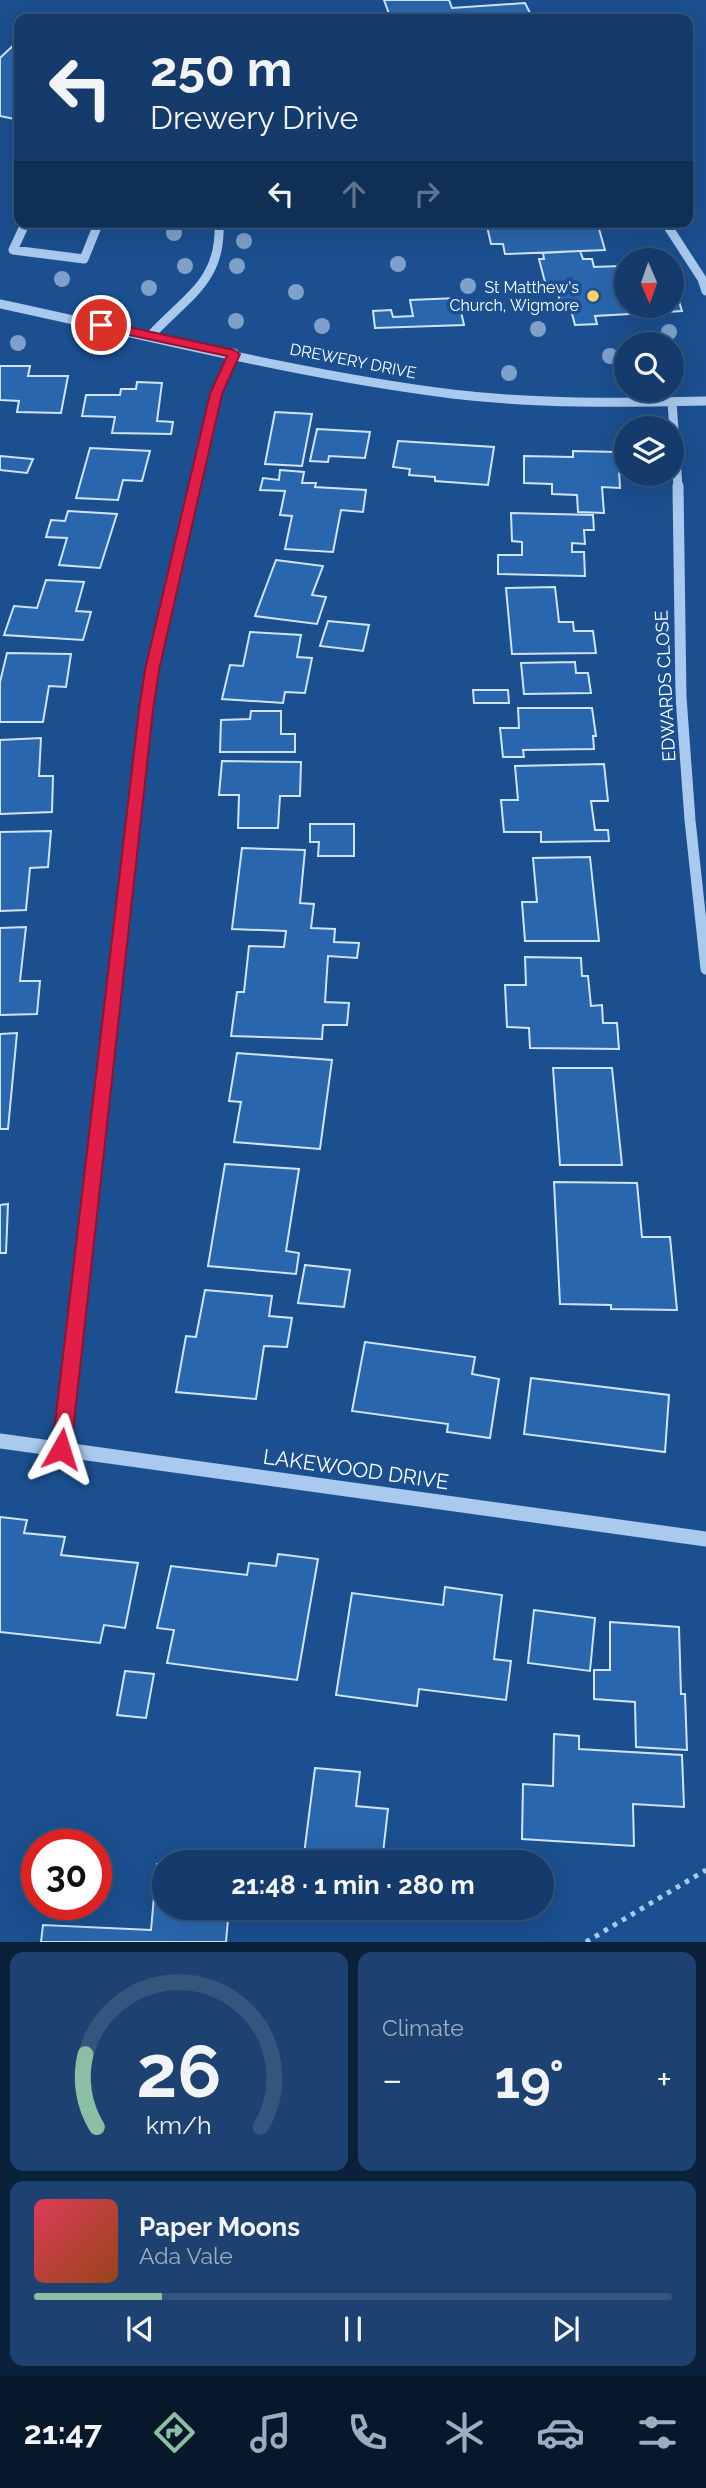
<!DOCTYPE html>
<meta charset="utf-8">
<style>
:root{--surface:#143b6b;--page:#1d4271;--text:#f1f3f6;--muted:#9dadc1;--line:#33557e;--accent:#8abfa5}
body{margin:0;font-family:Raleway,sans-serif;background:var(--page);color:var(--text);height:100vh;display:flex;flex-direction:column;font-size:26px;white-space:nowrap}
*{box-sizing:border-box;margin:0}
p{font-size:23px;color:var(--muted)}
.icon{flex:none;width:38px;height:38px;fill:none;stroke:currentColor;stroke-width:2;stroke-linecap:round;stroke-linejoin:round}
.map{position:relative;height:1942px;overflow:hidden}
.side{display:flex;flex-direction:column;gap:10px;padding:10px;background:#0b203b;flex:1}
.side>*{flex:none}
.hud{position:absolute;left:14px;top:14px;width:679px;height:214px;border-radius:14px;box-shadow:0 7px 28px #0002,0 0 0 2px var(--line);background:#143b6b;color:var(--text);overflow:hidden}
.needle{width:46px;rotate:178deg}
.buttons{position:absolute;left:614px;top:248px;display:grid;gap:14px}
.buttons a{display:grid;place-items:center;width:70px;height:70px;border-radius:50%;background:var(--surface);box-shadow:0 7px 28px #0002,0 0 0 2px var(--line);font-size:35px}
.speed{position:absolute;left:21px;top:1829px;display:flex;gap:14px;font-size:35px;font-weight:700;text-align:center}
.speed>*{display:grid;place-content:center;width:91px;height:91px;border-radius:50%;background:var(--surface);box-shadow:0 7px 28px #0002,0 0 0 2px var(--line);line-height:1}
.speed .limit{border:10px solid #d22;background:#fff;color:#111}
.pin{position:absolute;display:grid;place-items:center;width:60px;height:60px;color:#fff;margin:-30px;border:4px solid #fff;border-radius:50%;box-shadow:0 2px 7px #0007}
.me{position:absolute;width:77px;margin:-38px;rotate:6deg;stroke-linejoin:round;filter:drop-shadow(0 0 5px #0008)}
.turn{display:flex;align-items:center;gap:24px;height:147px;padding:0 21px;font-size:32px}
.turn .icon{width:91px;height:91px;stroke-width:2.5}
.turn b{display:block;font-size:49px;line-height:60px}
.lanes{display:flex;align-items:center;height:66px;padding:0 21px;background:#0003;justify-content:center;gap:35px;direction:ltr}
.lanes .off{opacity:.35}
.big{font-size:52px;font-weight:700;line-height:1.1}
.side .card{flex:1;display:flex;flex-direction:column;justify-content:center;gap:10px;min-width:0;padding:0 24px;border-radius:14px;background:var(--page)}
.side .dial{align-items:center;gap:0}
.dial svg{height:182px;overflow:visible;fill:none;stroke:var(--line);stroke-width:7;stroke-linecap:round;text-anchor:middle}
.dial text{fill:var(--text);stroke:none}
.song{display:flex;align-items:center;gap:21px}
.cover{width:84px;height:84px;border-radius:10px;background:linear-gradient(135deg,hsl(350 70% 55%),hsl(20 70% 35%))}
.played{height:7px;border-radius:4px;background:linear-gradient(90deg,var(--accent) 20%,var(--line) 20%)}
.keys{display:flex;justify-content:space-around;direction:ltr}
.heat{display:flex;justify-content:space-between;align-items:center;font-size:38px;direction:ltr}
.side .tiles{flex:1;display:grid;gap:10px;grid-template-columns:1fr 1fr}
.card:last-child{grid-column:span 2}
.trip{position:absolute;left:152px;top:1850px;width:402px;height:70px;border-radius:35px;background:var(--surface);box-shadow:0 7px 28px #0002,0 0 0 2px var(--line);font-weight:700;line-height:70px;text-align:center}
.tabs{display:flex;height:112px;justify-content:space-around;align-items:center;background:#08182b;color:var(--muted)}
.tabs .icon{width:49px;height:49px}
.tabs .active{color:var(--accent)}
.tabs b{font-size:32px;color:var(--text)}
.map>svg:first-child{display:block}
</style>
<div class="map">
<svg width="706" height="1942" viewBox="0 0 706 1942">
<rect width="100%" height="100%" fill="#1b4f8f"/>
<path fill="#2a66ad" stroke="#cfe3fa" stroke-width="2" d="M384,0H449L452,8L525,3L533,19H391Z
M19,40V120L0,116V58Z
M486,222H597L605,250L505,254L503,244H491Z
M580,251L583,259H592L594,267L620,266L623,273H626V306H672V279L682,311L595,316L597,324L575,325L571,310H562L556,285L546,286L539,259H544L543,253Z
M458,298L464,325L375,328L373,311L391,310L393,317L413,316L410,300Z
M0,366H30L28,376H68L61,413L17,412L19,401L0,400Z
M137,382L162,383L157,421L173,422L171,434L112,433L115,417L82,416L86,395H120L121,389H136Z
M275,412L312,414L302,466L265,464Z
M317,429L370,432L365,458L329,456L328,462L310,461Z
M398,441L494,447L488,485L435,481V477L409,475L410,469L393,467Z
M90,448L150,451L142,481L123,480L118,500L76,498Z
M573,451L618,452L620,488L602,487L604,513L578,512L577,495L552,494V484L524,483V456L573,457Z
M0,456L33,459L27,473L0,470Z
M280,470L304,472L302,483H316L315,487L366,490L363,512L341,510L333,552L285,549L292,516L280,515L285,491L260,490L263,478L279,480Z
M68,511L117,514L100,568L59,565L67,538L46,537L51,520L65,521Z
M511,513L593,515L594,530H584L585,544L572,543V552H584L585,576L498,574V555H522V542L512,541Z
M276,560L323,566L312,595L326,597L317,624L255,616Z
M46,580L84,582L76,611L91,612L83,640L4,635L14,606L37,608Z
M555,587L559,622H573L574,631H593L596,653L512,654L506,588Z
M328,621L369,625L363,651L320,646Z
M250,632L301,635L297,657L312,658L305,693L285,692L283,703L222,699L230,665L243,666Z
M7,653L71,654L66,687L49,686L43,722H0V682Z
M575,662L576,673H588L591,693L524,694L521,663Z
M473,690H508L509,703H474Z
M518,708H592L596,736H593L594,749L523,750L524,757H503L500,728H519Z
M251,711H281V734H295V752H220L221,720L250,719Z
M41,738L39,776H53L52,812L0,814V740Z
M222,761L301,762L300,796H280L278,828H238L239,795H219Z
M604,764L608,801H591L595,830H608L609,841L541,842V832H504L501,800H518L515,766Z
M310,824H354V856H318L319,842H310Z
M51,831L48,867L30,868L26,910L0,911V832Z
M242,848L305,850L300,903L314,904L311,928L335,929L334,942L359,943L357,958L328,956L325,1002L349,1003L347,1025H323L322,1039L231,1036L237,992H244L249,946L284,947L286,931L232,929Z
M590,857L599,941H525L522,902H537L533,858Z
M26,927L20,981H40L37,1014L0,1015V928Z
M525,957L581,958L582,976H588L591,1006L602,1005L603,1023H617L619,1049L530,1048L529,1028L507,1027L505,985H526Z
M17,1033L8,1129H0V1034Z
M237,1053L332,1060L320,1149L234,1142L241,1102L229,1101Z
M553,1068H612L622,1165H560Z
M225,1164L299,1169L286,1251L299,1253L296,1274L208,1266Z
M554,1182L637,1183L642,1237H670L677,1310L611,1309V1305L560,1304Z
M8,1204L6,1253H0V1205Z
M305,1265L350,1270L344,1307L298,1303Z
M205,1290L272,1296L269,1316L292,1318L287,1347L264,1346L256,1399L176,1392L186,1336L196,1337Z
M365,1342L475,1357L472,1374L499,1379L490,1438L447,1432L448,1424L352,1411Z
M531,1378L669,1395L665,1452L524,1434Z
M0,1517L27,1520L24,1533L65,1537L61,1555L138,1563L125,1628L104,1625L100,1643L0,1632Z
M278,1554L318,1559L297,1680L167,1663L174,1630L157,1628L171,1566L247,1575L249,1563L276,1566Z
M445,1587L502,1595L494,1659L511,1661L506,1700L419,1689L417,1706L336,1695L352,1593L443,1605Z
M534,1610L595,1618L590,1671L528,1663Z
M610,1622L679,1627L681,1694H685L687,1750L636,1747L635,1702L594,1699V1670H610Z
M125,1671L154,1674L146,1718L117,1715Z
M554,1734L579,1736V1749L682,1755L684,1807L633,1804L634,1846L522,1839L523,1784L553,1786Z
M315,1768L360,1772L356,1806L388,1809L382,1862H303Z
M157,1864H164V1908H229L226,1942H41L43,1925L151,1930Z"/>
<g fill="none" stroke-linecap="round" stroke-linejoin="round">
<path stroke="#a9c9ee" stroke-width="5" stroke-dasharray="4.5 6" stroke-linecap="butt" d="M586,1942L706,1870"/>
<path stroke="#a9c9ee" stroke-width="9" d="M26,222L13,250L84,259L99,222
M665,222L702,279L706,291
M0,304C150,336 299,375 452,394C536,404 621,403 706,401
M151,335C187,296 222,281 219,222
M672,402L678,487
M194,487L216,394L234,353"/>
<path stroke="#a9c9ee" stroke-width="11" d="M678,486L681,697L690,820L706,969
M99,1120L152,670L195,486"/>
<path stroke="#a9c9ee" stroke-width="15" d="M0,1441L706,1539
M61,1449L99,1118"/>
</g>
<g fill="#7ea0ca">
<circle cx="174" cy="233" r="8"/>
<circle cx="244" cy="241" r="8"/>
<circle cx="398" cy="264" r="8"/>
<circle cx="185" cy="266" r="8"/>
<circle cx="237" cy="266" r="8"/>
<circle cx="62" cy="279" r="8"/>
<circle cx="468" cy="286" r="8"/>
<circle cx="149" cy="288" r="8"/>
<circle cx="296" cy="292" r="8"/>
<circle cx="236" cy="321" r="8"/>
<circle cx="322" cy="326" r="8"/>
<circle cx="538" cy="329" r="8"/>
<circle cx="669" cy="332" r="8"/>
<circle cx="18" cy="343" r="8"/>
<circle cx="610" cy="356" r="8"/>
<circle cx="509" cy="373" r="8"/>
</g>
<path fill="#e11d48" stroke="#92132f" stroke-width="2" d="M101,321L234,350L240,354L222,394L159,670L153,710L71,1449L68,1455L61,1458L55,1455L52,1449L139,710L145,670L210,394L227,356L96,328V322Z"/>
<circle fill="#ffd166" stroke="#1b4f8f" stroke-width="2.5" cx="593" cy="296" r="7"/>
<g text-anchor="middle" dominant-baseline="central" stroke-width="7" stroke-linejoin="round" paint-order="stroke">
<g font-size="16" fill="#fff" stroke="#1b4f8f" text-anchor="end">
<text x="579" y="287">St Matthew's<tspan x="579" dy="18">Church, Wigmore</tspan></text>
</g>
<g font-size="16" fill="#fff" stroke="#1b4f8f">
<text transform="translate(353 361) rotate(11)">DREWERY DRIVE</text>
</g>
<g font-size="18" fill="#fff" stroke="#1b4f8f">
<text transform="translate(665 686) rotate(-93)">EDWARDS CLOSE</text>
</g>
<g font-size="21" fill="#fff" stroke="#1b4f8f">
<text transform="translate(356 1469) rotate(8)">LAKEWOOD DRIVE</text>
</g>
</g>
</svg>
<div class="buttons">
<a><svg class="needle" viewBox="-14 -14 28 28"><path d="M0-13l5 13h-10z" fill="#e53935"/><path d="M0 13l5-13h-10z" fill="#9dadc1"/></svg></a>
<a><svg class="icon" aria-label="search" viewBox="0 0 24 24"><circle cx="10" cy="10" r="6"/><path d="M15 15l6 6"/></svg></a>
<a><svg class="icon" aria-label="layers" viewBox="0 0 24 24"><path d="M12 4l9 5-9 5-9-5zM3 14l9 5 9-5"/></svg></a>
</div>
<div class="speed"><div class="limit">30</div></div>
<div class="pin" style="left:101px;top:325px;background:#d93025"><svg class="icon" aria-label="arrive" viewBox="0 0 24 24"><path d="M6 21V4h12l-3 4 3 4H6"/></svg></div>
<svg class="me" style="left:61px;top:1449px" viewBox="-20 -20 40 40"><path d="M0-17L14 15 0 8-14 15z" fill="#e11d48" stroke="#fff" stroke-width="4"/></svg>
<div class="trip">21:48 · 1 min · 280 m</div>
<div class="hud">
<div class="turn"><svg class="icon" aria-label="left" viewBox="0 0 24 24"><path d="M17 20v-9H6M10 6l-5 5 5 5"/></svg><div><b>250 m</b>Drewery Drive</div></div>
<div class="lanes"><svg class="icon" aria-label="left" viewBox="0 0 24 24"><path d="M17 20v-9H6M10 6l-5 5 5 5"/></svg><svg class="icon off" aria-label="ahead" viewBox="0 0 24 24"><path d="M12 20V5M6 11l6-6 6 6"/></svg><svg class="icon off" aria-label="right" viewBox="0 0 24 24"><path d="M7 20v-9h11M14 6l5 5-5 5"/></svg></div>
</div>
</div>
<section class="side">
<div class="tiles">
<div class="card dial"><svg viewBox="0 0 100 80">
<path d="M14 69A42 42 0 1 1 86 69"/>
<path d="M14 69A42 42 0 0 1 9 37" stroke="#8abfa5"/>
<text x="50" y="56" font-size="32" font-weight="700">26</text>
<text x="50" y="72" font-size="11">km/h</text>
</svg></div>
<div class="card"><p>Climate</p>
<div class="heat"><a>−</a><b class="big">19°</b><a>+</a></div>
</div>
<div class="card">
<div class="song"><i class="cover"></i><div><b>Paper Moons</b><p>Ada Vale</p></div></div>
<div class="played"></div>
<div class="keys"><svg class="icon" aria-label="previous" viewBox="0 0 24 24"><path d="M18 5L8 12l10 7zM5 5v14"/></svg><svg class="icon" aria-label="pause" viewBox="0 0 24 24"><path d="M8 5v14M16 5v14"/></svg><svg class="icon" aria-label="next" viewBox="0 0 24 24"><path d="M6 5l10 7-10 7zM19 5v14"/></svg></div>
</div>
</div>
</section>
<nav class="tabs">
<b>21:47</b>
<svg class="icon active" aria-label="directions" viewBox="0 0 24 24"><path d="M12 3l9 9-9 9-9-9zM9 14v-3h6M13 9l2 2-2 2"/></svg>
<svg class="icon" aria-label="music" viewBox="0 0 24 24"><path d="M9 18V5l10-2v13"/><circle cx="6" cy="18" r="3"/><circle cx="16" cy="16" r="3"/></svg>
<svg class="icon" aria-label="phone" viewBox="0 0 24 24"><path d="M5 4h4l2 5-3 2q2 4 5 5l2-3 5 2v4C11 20 4 13 5 4z"/></svg>
<svg class="icon" aria-label="climate" viewBox="0 0 24 24"><path d="M12 3v18M4 7l16 10M4 17L20 7"/></svg>
<svg class="icon" aria-label="car" viewBox="0 0 24 24"><path d="M5 17H2v-5l4-1 3-4h7l3 4 3 1v5h-3M9 17h6M6 11h13"/><circle cx="7" cy="17" r="2"/><circle cx="17" cy="17" r="2"/></svg>
<svg class="icon" aria-label="filters" viewBox="0 0 24 24"><path d="M4 7h16M4 17h16"/><circle cx="9" cy="7" r="2"/><circle cx="15" cy="17" r="2"/></svg>
</nav>
